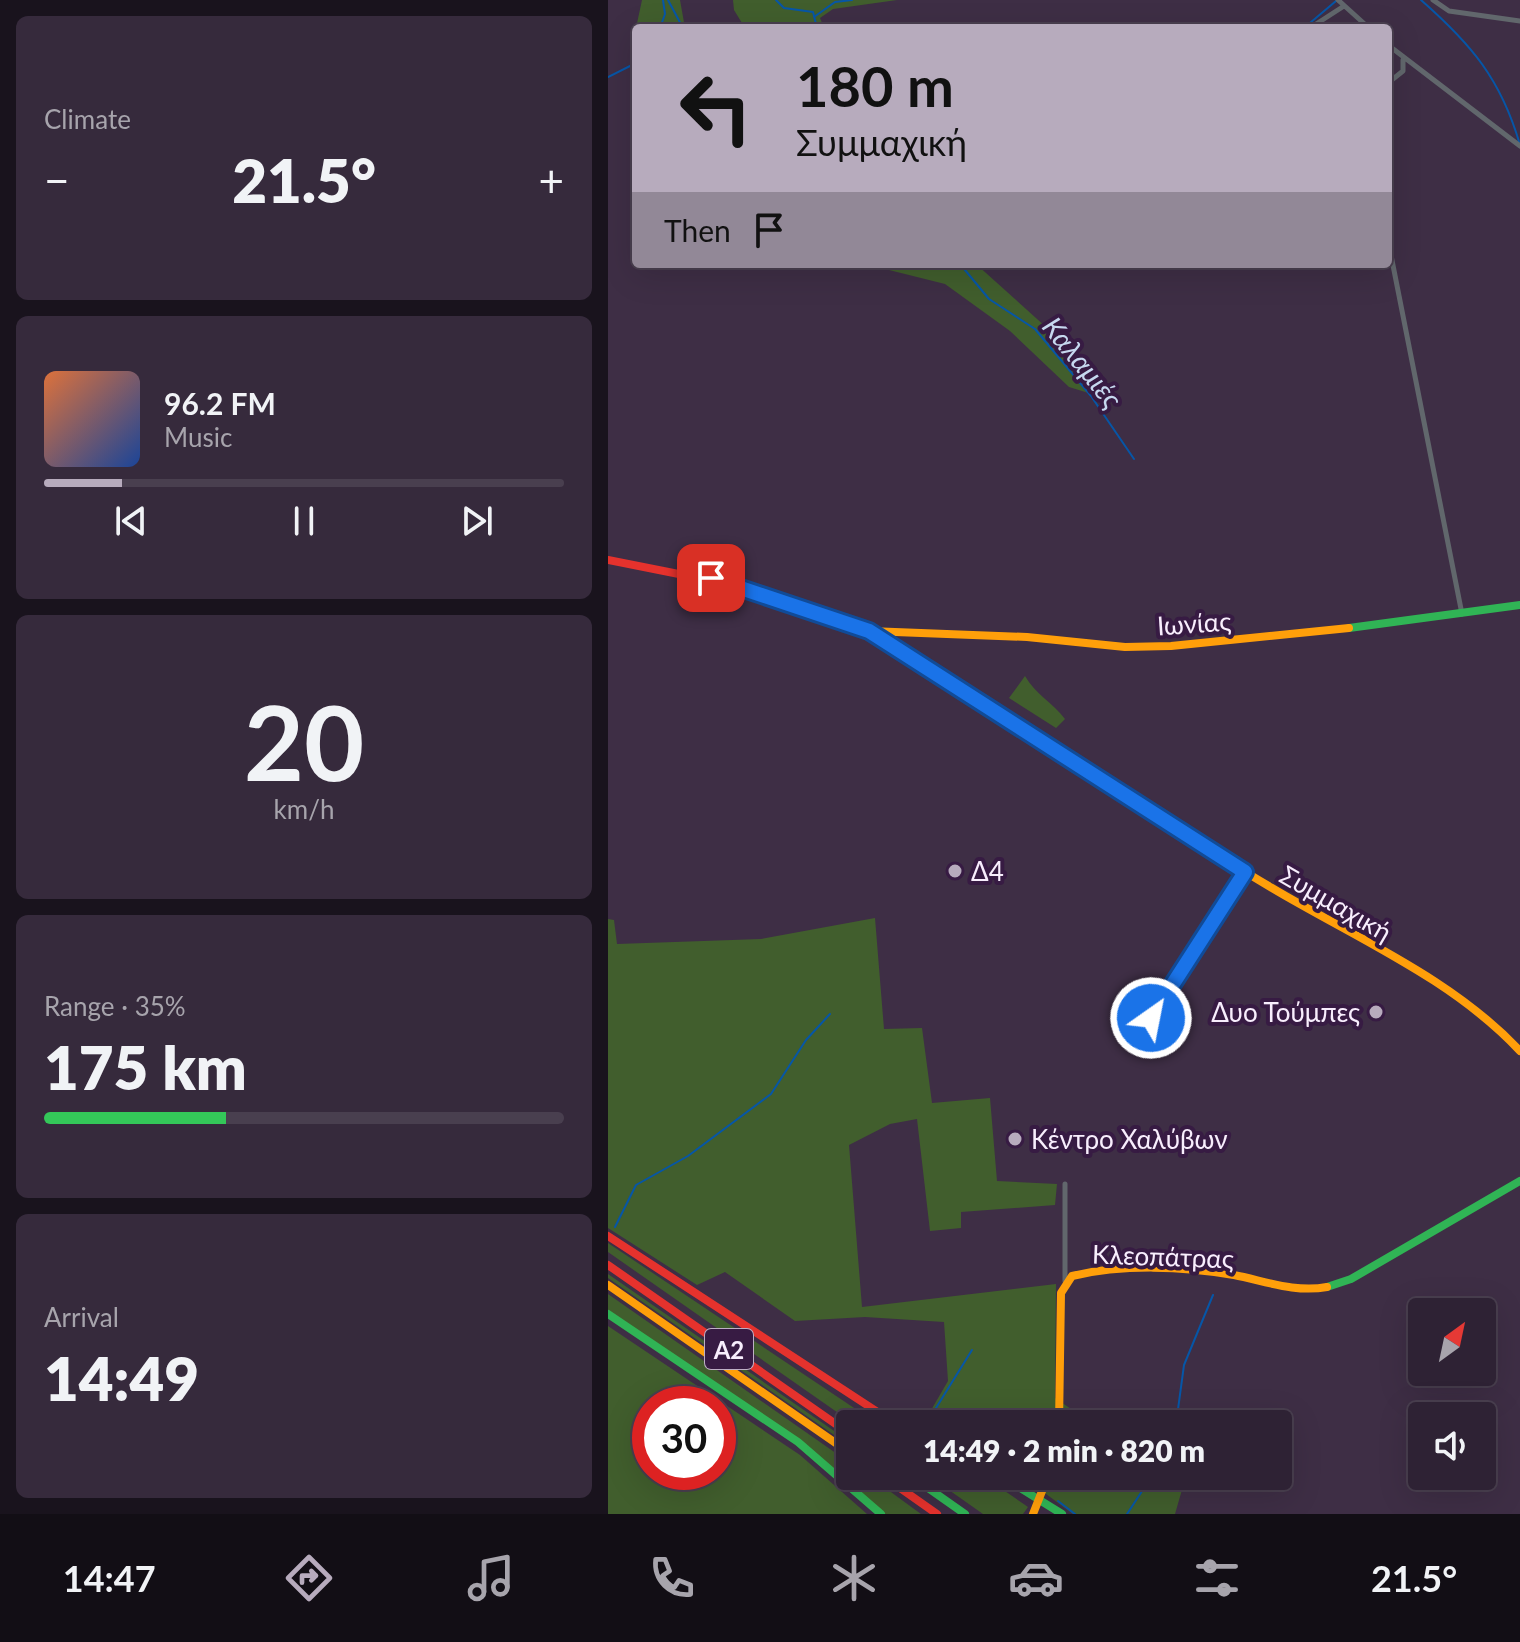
<!DOCTYPE html>
<meta charset="utf-8">
<style>
:root{--surface:#2e2234;--page:#362a3c;--text:#f1f3f6;--muted:#a7a4ac;--line:#493f4f;--accent:#b7abbd}
body{margin:0;font-family:Lato,sans-serif;background:var(--page);color:var(--text);height:100vh;display:flex;flex-direction:column;font-size:30px;white-space:nowrap}
*{box-sizing:border-box;margin:0}
p{font-size:26px;color:var(--muted)}
.icon{flex:none;width:44px;height:44px;fill:none;stroke:currentColor;stroke-width:2;stroke-linecap:round;stroke-linejoin:round}
.map{position:relative;flex:1;overflow:hidden}
.details{display:flex;flex-direction:column;gap:16px;padding:16px;background:#19131d;width:608px}
.details>*{flex:none}
.banner{position:absolute;left:24px;top:24px;width:760px;height:244px;border-radius:8px;box-shadow:0 8px 32px #0002,0 0 0 2px var(--line);background:#b7abbd;color:#111;overflow:hidden}
.needle{width:52px;rotate:33deg}
.tools{position:absolute;left:800px;top:1298px;display:grid;gap:16px}
.tools a{display:grid;place-items:center;width:88px;height:88px;border-radius:8px;background:var(--surface);box-shadow:0 8px 32px #0002,0 0 0 2px var(--line);font-size:40px}
.speed{position:absolute;left:24px;top:1386px;display:flex;gap:16px;font-size:40px;font-weight:700;text-align:center}
.speed>*{display:grid;place-content:center;width:104px;height:104px;border-radius:50%;background:var(--surface);box-shadow:0 8px 32px #0002,0 0 0 2px var(--line);line-height:1}
.speed .limit{border:12px solid #d22;background:#fff;color:#111}
.pin{position:absolute;display:grid;place-items:center;width:68px;height:68px;color:#fff;margin:-34px;border-radius:16px;box-shadow:0 4px 12px #0006}
.me{position:absolute;width:88px;margin:-44px;rotate:33deg;stroke-linejoin:round;filter:drop-shadow(0 0 6px #0008)}
.turn{display:flex;align-items:center;gap:28px;height:168px;padding:0 32px;font-size:36px}
.turn .icon{width:104px;height:104px;stroke-width:2.5}
.turn b{display:block;font-size:56px;line-height:68px}
.then{display:flex;align-items:center;height:76px;padding:0 32px;background:#0003;gap:16px;font-size:30px}
.big{font-size:60px;font-weight:800;line-height:1.1}
.details .widget{flex:1;display:flex;flex-direction:column;justify-content:center;gap:12px;min-width:0;padding:0 28px;border-radius:12px;background:var(--page)}
.details .dial{align-items:center;gap:0}
.dial b{font-size:104px;line-height:1}
.song{display:flex;align-items:center;gap:24px}
.cover{width:96px;height:96px;border-radius:12px;background:linear-gradient(135deg,hsl(20 70% 55%),hsl(220 70% 35%))}
.played{height:8px;border-radius:4px;background:linear-gradient(90deg,var(--accent) 15%,var(--line) 15%)}
.keys{display:flex;justify-content:space-around;direction:ltr}
.heat{display:flex;justify-content:space-between;align-items:center;font-size:44px;direction:ltr}
.charge{height:12px;border-radius:6px;background:linear-gradient(90deg,#34c759 35%,var(--line) 0)}
.trip{position:absolute;left:228px;top:1410px;width:456px;height:80px;border-radius:8px;background:var(--surface);box-shadow:0 8px 32px #0002,0 0 0 2px var(--line);font-weight:800;line-height:80px;text-align:center}
.dock{display:flex;height:128px;justify-content:space-around;align-items:center;background:#120e15;color:var(--muted)}
.dock .icon{width:56px;height:56px}
.dock .current{color:var(--accent)}
.dock b{font-size:36px;color:var(--text)}
main{display:flex;flex:1;min-height:0}
.map>svg:first-child{display:block}
</style>
<main>
<section class="details">
<div class="widget"><p>Climate</p>
<div class="heat"><a>−</a><b class="big">21.5°</b><a>+</a></div>
</div>
<div class="widget">
<div class="song"><i class="cover"></i><div><b>96.2 FM</b><p>Music</p></div></div>
<div class="played"></div>
<div class="keys"><svg class="icon" aria-label="previous" viewBox="0 0 24 24"><path d="M18 5L8 12l10 7zM5 5v14"/></svg><svg class="icon" aria-label="pause" viewBox="0 0 24 24"><path d="M8 5v14M16 5v14"/></svg><svg class="icon" aria-label="next" viewBox="0 0 24 24"><path d="M6 5l10 7-10 7zM19 5v14"/></svg></div>
</div>
<div class="widget dial"><b>20</b><p>km/h</p></div>
<div class="widget"><p>Range · 35%</p><b class="big">175 km</b><div class="charge"></div></div>
<div class="widget"><p>Arrival</p><b class="big">14:49</b></div>
</section>
<div class="map">
<svg width="912" height="1514" viewBox="0 0 912 1514">
<rect width="100%" height="100%" fill="#3e2e45"/>
<path fill="#415e2d" fill-rule="evenodd" d="M34,0H72L77,28H28Z
M125,0H289L225,9L212,18L216,28H137L126,10Z
M272,264H368L449,337L487,395L461,387L402,331L337,284L277,269Z
M417,676C427,694 445,703 457,719L448,728L401,698Z
M267,918L276,1029L314,1028L324,1103L382,1098L389,1181L449,1184L447,1205L353,1212V1228L322,1231L309,1119L282,1124L241,1145L254,1307L448,1284L447,1398L485,1424H315L340,1381L336,1322L257,1317L187,1321L117,1272L89,1285L0,1228V919L6,920L9,944L153,939Z
M0,1243L261,1418L272,1424H246L0,1252Z
M0,1274L242,1442V1446L0,1278Z
M0,1294L242,1463V1476H261L313,1514H276L176,1429L0,1310Z
M0,1326L192,1455L259,1514H0ZM42,1404H110V1472H42Z
M321,1476H375L420,1507L415,1514H375Z
M405,1476H578L567,1514H465L430,1488Z"/>
<g fill="none" stroke-linecap="round" stroke-linejoin="round">
<path stroke="#0656a7" stroke-width="2" d="M60,0L75,28
M168,0L176,8L205,12L209,28
M813,0C863,44 893,79 912,145
M206,17L227,2L244,0
M52,28L57,14L55,0
M696,28L728,1
M0,77L28,63
M352,264L381,299L427,329L483,396L526,459
M7,1227L28,1185L80,1156L163,1094L198,1040L222,1014
M318,1424L364,1350
M319,1424H327
M568,1424L576,1365L605,1295
M413,1476L426,1484
M450,1501L467,1514
M519,1514L544,1476"/>
<path stroke="#61676c" stroke-width="5" d="M730,0L761,28
M825,0L841,11L912,21
M702,28L736,6
M780,45L912,146
M780,83L795,71V60
M780,240L854,614
M543,1018L637,872
M457,1184V1281"/>
<path stroke="#30b455" stroke-width="8" d="M741,628L912,605
M719,1287L743,1279L912,1181
M0,1314L190,1442L273,1514
M303,1476L357,1514
M393,1476L454,1514"/>
<path stroke="#ff9f0a" stroke-width="8" d="M261,631L419,637L517,647L563,646L741,628
M355,691C458,757 559,826 664,888C748,938 845,979 912,1051
M0,1285L242,1453
M451,1424L453,1293L464,1276C515,1264 575,1266 626,1275C657,1281 687,1293 719,1287
M425,1514L440,1476"/>
<path stroke="#e5322d" stroke-width="8" d="M0,560L131,586L261,631L355,691
M0,1236L288,1424
M0,1265L242,1434
M275,1476L329,1514"/>
</g>
<g fill="none" stroke-linecap="round" stroke-linejoin="round">
<g stroke="#114b97" stroke-width="20">
<path id="route" d="M103,578L261,631L637,872L543,1018"/>
</g>
<use href="#route" stroke="#1a73e8" stroke-width="14"/>
</g>
<g fill="#b7abbd" stroke="#371b43" stroke-width="3">
<circle cx="347" cy="871" r="8"/>
<circle cx="768" cy="1012" r="8"/>
<circle cx="407" cy="1139" r="8"/>
</g>
<g text-anchor="middle" dominant-baseline="central" stroke-width="8" stroke-linejoin="round" paint-order="stroke">
<rect fill="#371b43" stroke="#beafc5" stroke-width="2" x="97" y="1329" width="48" height="40" rx="6"/>
<g font-size="24" font-weight="bold" fill="#f8eefd">
<text x="121" y="1349">Α2</text>
</g>
<g font-size="26" fill="#f8eefd" stroke="#371b43">
<text transform="translate(586 623) rotate(-4)">Ιωνίας</text>
<text transform="translate(728 903) rotate(30)">Συμμαχική</text>
<text transform="translate(555 1256) rotate(2)">Κλεοπάτρας</text>
</g>
<g font-size="26" fill="#f8eefd" stroke="#371b43" text-anchor="start">
<text x="363" y="871">Δ4</text>
<text x="752" y="1012" text-anchor="end">Δυο Τούμπες</text>
<text x="423" y="1139">Κέντρο Χαλύβων</text>
</g>
<g font-size="28" font-style="italic" fill="#c6d8ef" stroke="#371b43">
<text transform="translate(475 362) rotate(51)">Καλαμιές</text>
</g>
</g>
</svg>
<div class="tools">
<a><svg class="needle" viewBox="-14 -14 28 28"><path d="M0-13l5 13h-10z" fill="#e53935"/><path d="M0 13l5-13h-10z" fill="#a7a4ac"/></svg></a>
<a><svg class="icon" aria-label="sound" viewBox="0 0 24 24"><path d="M4 9h4l5-4v14l-5-4H4zM17 9q2 3 0 6"/></svg></a>
</div>
<div class="speed"><div class="limit">30</div></div>
<div class="pin" style="left:103px;top:578px;background:#d93025"><svg class="icon" aria-label="arrive" viewBox="0 0 24 24"><path d="M6 21V4h12l-3 4 3 4H6"/></svg></div>
<svg class="me" style="left:543px;top:1018px" viewBox="-20 -20 40 40"><circle r="17" fill="#1a73e8" stroke="#fff" stroke-width="3"/><path d="M0-11L8 9 0 5-8 9z" fill="#fff"/></svg>
<div class="trip">14:49 · 2 min · 820 m</div>
<div class="banner">
<div class="turn"><svg class="icon" aria-label="left" viewBox="0 0 24 24"><path d="M17 20v-9H6M10 6l-5 5 5 5"/></svg><div><b>180 m</b>Συμμαχική</div></div>
<div class="then">Then<svg class="icon" aria-label="arrive" viewBox="0 0 24 24"><path d="M6 21V4h12l-3 4 3 4H6"/></svg></div>
</div>
</div>
</main>
<nav class="dock">
<b>14:47</b>
<svg class="icon current" aria-label="directions" viewBox="0 0 24 24"><path d="M12 3l9 9-9 9-9-9zM9 14v-3h6M13 9l2 2-2 2"/></svg>
<svg class="icon" aria-label="music" viewBox="0 0 24 24"><path d="M9 18V5l10-2v13"/><circle cx="6" cy="18" r="3"/><circle cx="16" cy="16" r="3"/></svg>
<svg class="icon" aria-label="phone" viewBox="0 0 24 24"><path d="M5 4h4l2 5-3 2q2 4 5 5l2-3 5 2v4C11 20 4 13 5 4z"/></svg>
<svg class="icon" aria-label="climate" viewBox="0 0 24 24"><path d="M12 3v18M4 7l16 10M4 17L20 7"/></svg>
<svg class="icon" aria-label="car" viewBox="0 0 24 24"><path d="M5 17H2v-5l4-1 3-4h7l3 4 3 1v5h-3M9 17h6M6 11h13"/><circle cx="7" cy="17" r="2"/><circle cx="17" cy="17" r="2"/></svg>
<svg class="icon" aria-label="filters" viewBox="0 0 24 24"><path d="M4 7h16M4 17h16"/><circle cx="9" cy="7" r="2"/><circle cx="15" cy="17" r="2"/></svg>
<b>21.5°</b>
</nav>
